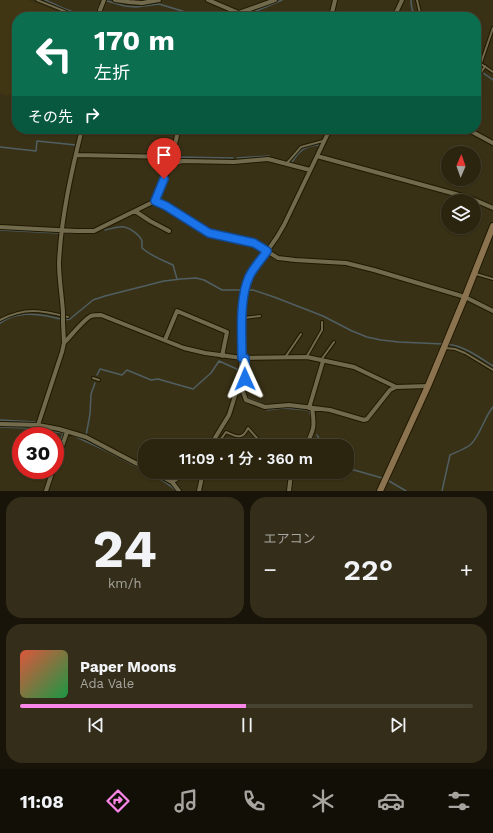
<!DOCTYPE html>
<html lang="ja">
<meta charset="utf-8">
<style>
:root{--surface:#2b2510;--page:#332d19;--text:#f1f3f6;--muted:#a6a59f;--line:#474230;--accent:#fa87e7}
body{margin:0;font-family:"Work Sans","Noto Sans JP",sans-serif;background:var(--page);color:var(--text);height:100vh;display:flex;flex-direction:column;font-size:15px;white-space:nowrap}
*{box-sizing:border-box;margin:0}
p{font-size:13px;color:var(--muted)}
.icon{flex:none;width:22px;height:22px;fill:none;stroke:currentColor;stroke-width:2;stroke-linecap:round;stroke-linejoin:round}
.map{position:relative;height:491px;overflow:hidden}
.side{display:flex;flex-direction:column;gap:6px;padding:6px;background:#181409;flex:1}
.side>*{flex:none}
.top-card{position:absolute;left:12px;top:12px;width:469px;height:122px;border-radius:16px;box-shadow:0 1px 3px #0004,0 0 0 1px var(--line);background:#0b6e4f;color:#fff;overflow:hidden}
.needle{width:26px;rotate:2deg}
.fabs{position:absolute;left:441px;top:146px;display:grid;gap:8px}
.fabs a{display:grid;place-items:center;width:40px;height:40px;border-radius:50%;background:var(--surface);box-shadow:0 1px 3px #0004,0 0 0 1px var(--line);font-size:20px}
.speed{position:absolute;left:12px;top:427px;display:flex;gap:8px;font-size:20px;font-weight:700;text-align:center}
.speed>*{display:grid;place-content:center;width:52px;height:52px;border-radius:50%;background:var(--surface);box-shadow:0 1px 3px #0004,0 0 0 1px var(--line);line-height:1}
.speed .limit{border:6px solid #d22;background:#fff;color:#111}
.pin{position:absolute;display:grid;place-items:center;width:34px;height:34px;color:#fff;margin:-41px -17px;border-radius:50% 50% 50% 0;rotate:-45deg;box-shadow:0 0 4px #0007}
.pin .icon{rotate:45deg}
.me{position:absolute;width:44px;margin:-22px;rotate:359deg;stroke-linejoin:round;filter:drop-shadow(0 0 3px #0008)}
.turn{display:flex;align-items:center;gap:14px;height:84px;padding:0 16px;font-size:18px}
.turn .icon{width:52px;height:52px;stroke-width:2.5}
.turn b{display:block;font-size:28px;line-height:34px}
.then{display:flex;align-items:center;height:38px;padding:0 16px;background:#0003;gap:8px;font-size:15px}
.big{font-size:30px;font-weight:600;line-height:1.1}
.side .card{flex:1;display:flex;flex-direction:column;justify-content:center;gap:6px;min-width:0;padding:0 14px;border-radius:16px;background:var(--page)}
.side .dial{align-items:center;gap:0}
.dial b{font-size:52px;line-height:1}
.song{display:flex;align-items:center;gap:12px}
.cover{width:48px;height:48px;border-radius:6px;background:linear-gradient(135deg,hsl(10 70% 55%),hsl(140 70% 35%))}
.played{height:4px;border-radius:2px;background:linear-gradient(90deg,var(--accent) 50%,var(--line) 50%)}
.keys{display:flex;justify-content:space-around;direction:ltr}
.heat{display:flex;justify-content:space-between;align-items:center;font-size:22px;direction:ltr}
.side .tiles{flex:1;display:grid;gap:6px;grid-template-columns:1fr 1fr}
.card:last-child{grid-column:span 2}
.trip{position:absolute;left:138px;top:439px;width:216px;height:40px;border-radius:16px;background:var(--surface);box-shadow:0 1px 3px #0004,0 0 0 1px var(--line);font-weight:600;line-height:40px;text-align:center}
.dock{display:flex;height:64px;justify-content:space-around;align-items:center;background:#110f06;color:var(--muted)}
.dock .icon{width:28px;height:28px}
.dock .current{color:var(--accent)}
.dock b{font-size:18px;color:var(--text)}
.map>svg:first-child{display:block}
</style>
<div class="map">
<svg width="493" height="491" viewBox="0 0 493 491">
<rect width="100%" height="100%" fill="#393116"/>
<path fill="#403613" d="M0,0H28L73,17H17V72L13,92L7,96L0,93Z"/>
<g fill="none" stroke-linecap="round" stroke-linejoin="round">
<path stroke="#505f62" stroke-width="1.5" d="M45,0C62,7 78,18 97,13L99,6
M411,0C411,6 412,12 416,17
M107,1L125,6L136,7L159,4L202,17
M249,14L282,0
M476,68L493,80
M175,135V129
M0,147L36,151L37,141L76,145
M175,157L233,158
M237,158L269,156
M292,162C300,150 304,146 319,145
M0,230L59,233
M105,230C111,229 119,226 124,227C130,228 140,235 142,241C142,243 142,245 142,248C151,256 162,260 173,265L177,279
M64,233H76
M0,323C17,312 33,313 52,317C58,318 64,321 70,319L93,300L105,296L164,281L181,279L196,278L204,280L222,290H253L274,297L323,316L352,331L367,337L381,340L399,342L443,344
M447,344C464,346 479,357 493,366
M97,375L100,369L122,375L127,370L151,380L158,379L193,389L211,373L219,361L239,370
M248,398L261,403
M267,410L283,408L309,410L311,417
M0,420L35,422
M0,427L27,428L63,433L60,443
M70,434L109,452L145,471
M317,435L323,446
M86,436L90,414L91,394L95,383
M55,459L59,447
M347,468L382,478
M147,472C157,478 168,482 176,491
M389,481L406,491
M442,491L450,455C456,452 465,449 470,445C480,437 484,417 493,407"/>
<g stroke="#201900" stroke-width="4">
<path id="lane" d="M37,0L79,17
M417,0L420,13L423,17
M84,17L100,15
M476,60L481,63L493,28
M481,64L493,72
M479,76L485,66
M287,163L301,147L323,141
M476,274L493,279
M244,318L260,316
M0,320C25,307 41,310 68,317
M445,348L455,349L465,353L493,370
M286,356L301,334
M307,356L322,330V322
M321,360L334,342
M93,378L99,380
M55,444L62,447
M216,446L226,432C236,436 242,441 248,428L264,446
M137,464L144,447"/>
</g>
<g stroke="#201900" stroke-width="6">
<path id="street" d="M115,0L129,2L142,3L159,0
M208,0L248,17
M239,13L275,0
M100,17V10L104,0
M331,17L335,0
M394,17L402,0
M467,129L493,143
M76,155L172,157
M317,156L470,198L493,208
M173,164L182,161L234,162L268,159L310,170
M155,201L166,206L209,233L254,243L278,258L295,260L346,263L374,270L465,297L493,311
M135,211L150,221L169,231
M0,227L76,231H94L155,201L169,168L173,164C171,152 177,141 178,129
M63,312C62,296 59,279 59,263C61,218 71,173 82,129
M165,340L177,311L227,332L222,356
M64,343C71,336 83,320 91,316C94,315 98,315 101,315L184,348L205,353L242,358L307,357L354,367L396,387
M245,358V379L243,392L246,400L265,407L289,405L330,410L364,420L367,419L390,390L396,387L428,386
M309,408L323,361
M0,424L38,425L59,429L86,437L145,468
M38,425L62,352L64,343L63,322
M210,446L229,415L239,383L242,358L243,303L245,287L250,276L277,237L284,225L330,129
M306,446C314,429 315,427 312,408
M55,466L67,432
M153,472L172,482L179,491
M172,482L186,472
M46,491L53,470
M199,491L203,472
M289,491L291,474L292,472"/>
</g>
<g stroke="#201900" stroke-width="8">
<path id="secondary" d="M380,491L428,386L465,297L493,226"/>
</g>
<use href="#lane" stroke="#726a4d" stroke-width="2"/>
<use href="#street" stroke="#726a4d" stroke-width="4"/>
<use href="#secondary" stroke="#8b7350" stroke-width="6"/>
<g stroke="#201900" stroke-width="6" stroke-linecap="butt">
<path id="street-bridge" d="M63,312V322"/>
</g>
<use href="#street-bridge" stroke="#726a4d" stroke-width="4"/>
</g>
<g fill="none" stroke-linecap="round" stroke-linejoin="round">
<g stroke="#114b97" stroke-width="10">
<path id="route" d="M164,179L155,201L166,206L209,233L254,243L267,251C261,260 253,268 249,277C239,299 242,334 242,358H245V379"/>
</g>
<use href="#route" stroke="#1a73e8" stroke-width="7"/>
</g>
</svg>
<div class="fabs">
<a><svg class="needle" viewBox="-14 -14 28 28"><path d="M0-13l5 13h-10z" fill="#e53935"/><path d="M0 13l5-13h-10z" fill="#a6a59f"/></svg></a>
<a><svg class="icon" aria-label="layers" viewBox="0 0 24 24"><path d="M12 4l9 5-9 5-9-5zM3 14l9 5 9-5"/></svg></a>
</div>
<div class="speed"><div class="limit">30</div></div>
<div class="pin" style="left:164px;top:179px;background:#d93025"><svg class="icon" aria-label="arrive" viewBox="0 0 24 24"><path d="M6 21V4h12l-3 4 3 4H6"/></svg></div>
<svg class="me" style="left:245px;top:379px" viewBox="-20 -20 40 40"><path d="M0-17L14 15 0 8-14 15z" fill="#1a73e8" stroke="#fff" stroke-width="4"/></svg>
<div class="trip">11:09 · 1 分 · 360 m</div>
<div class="top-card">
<div class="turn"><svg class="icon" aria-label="left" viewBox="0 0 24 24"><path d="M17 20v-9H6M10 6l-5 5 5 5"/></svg><div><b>170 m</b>左折</div></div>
<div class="then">その先<svg class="icon" aria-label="right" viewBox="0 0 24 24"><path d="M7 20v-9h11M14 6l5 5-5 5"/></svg></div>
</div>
</div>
<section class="side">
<div class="tiles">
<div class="card dial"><b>24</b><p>km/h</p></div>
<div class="card"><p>エアコン</p>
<div class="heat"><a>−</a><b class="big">22°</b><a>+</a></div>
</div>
<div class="card">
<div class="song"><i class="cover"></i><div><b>Paper Moons</b><p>Ada Vale</p></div></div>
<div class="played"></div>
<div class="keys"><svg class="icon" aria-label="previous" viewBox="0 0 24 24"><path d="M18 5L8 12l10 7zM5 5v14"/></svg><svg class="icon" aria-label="pause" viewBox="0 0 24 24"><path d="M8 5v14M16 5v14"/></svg><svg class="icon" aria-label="next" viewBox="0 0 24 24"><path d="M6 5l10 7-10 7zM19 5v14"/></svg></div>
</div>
</div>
</section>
<nav class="dock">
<b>11:08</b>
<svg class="icon current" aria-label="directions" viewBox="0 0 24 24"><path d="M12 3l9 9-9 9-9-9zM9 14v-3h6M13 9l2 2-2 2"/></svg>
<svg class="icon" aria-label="music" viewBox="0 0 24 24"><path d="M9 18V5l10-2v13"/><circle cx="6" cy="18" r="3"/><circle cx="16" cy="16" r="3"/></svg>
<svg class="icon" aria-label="phone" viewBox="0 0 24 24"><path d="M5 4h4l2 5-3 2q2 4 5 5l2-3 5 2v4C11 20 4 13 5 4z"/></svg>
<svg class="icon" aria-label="climate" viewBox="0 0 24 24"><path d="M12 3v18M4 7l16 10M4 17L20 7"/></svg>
<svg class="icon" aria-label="car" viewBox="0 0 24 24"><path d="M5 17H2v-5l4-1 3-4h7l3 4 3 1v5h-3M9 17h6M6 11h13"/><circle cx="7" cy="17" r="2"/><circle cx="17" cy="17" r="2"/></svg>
<svg class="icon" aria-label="filters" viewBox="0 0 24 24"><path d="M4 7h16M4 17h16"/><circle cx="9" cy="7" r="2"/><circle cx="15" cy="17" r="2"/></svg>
</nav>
